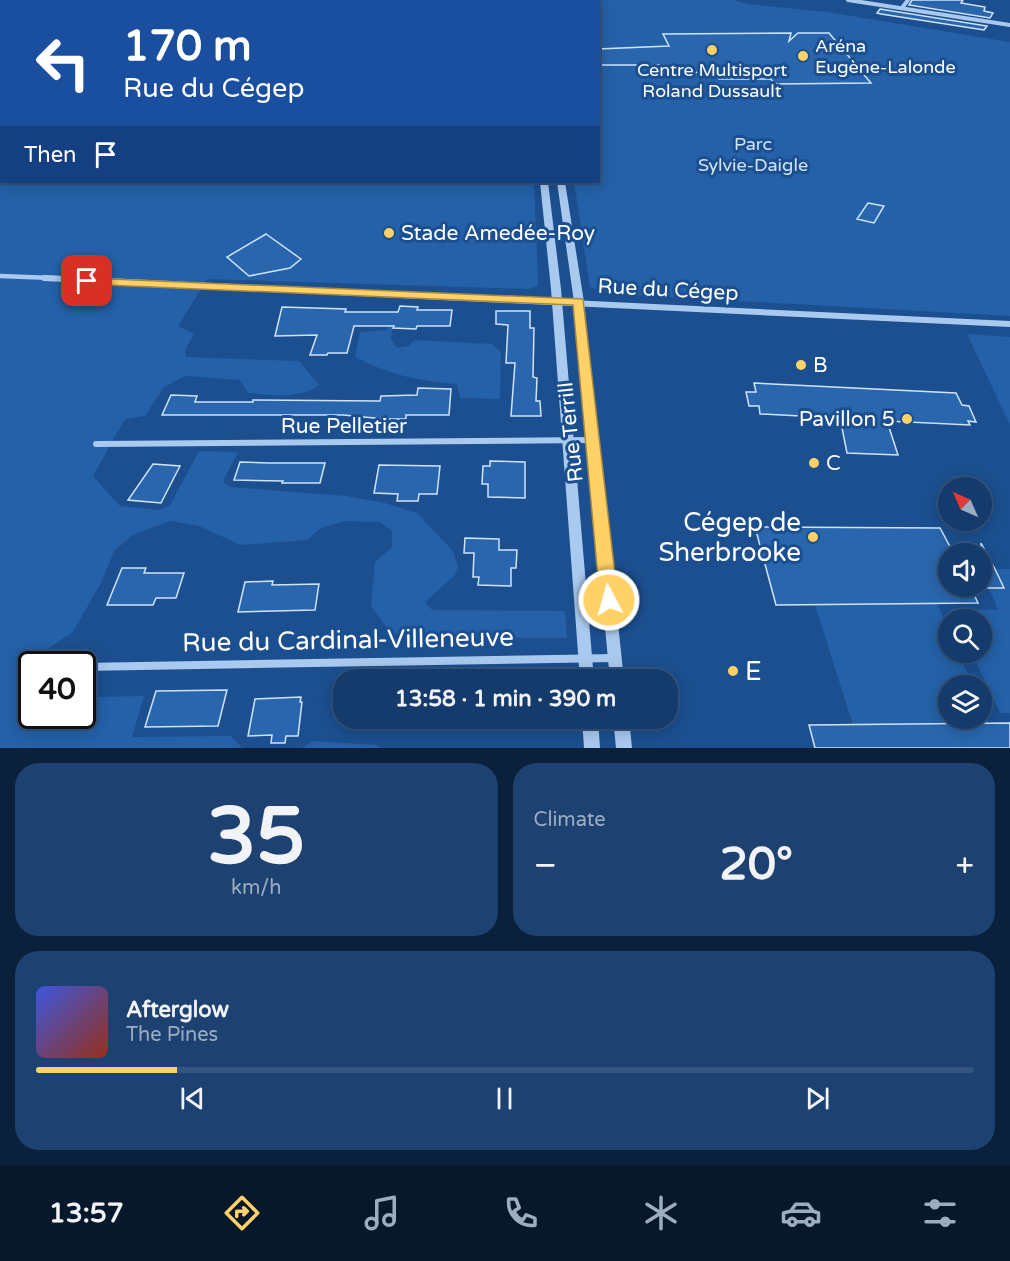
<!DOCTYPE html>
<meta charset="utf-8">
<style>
:root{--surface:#143b6b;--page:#1d4271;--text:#f1f3f6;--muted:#9dadc1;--line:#33557e;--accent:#ffd166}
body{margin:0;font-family:"Varela Round",sans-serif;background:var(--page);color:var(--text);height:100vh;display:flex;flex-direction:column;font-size:22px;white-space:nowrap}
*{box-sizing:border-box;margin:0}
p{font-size:20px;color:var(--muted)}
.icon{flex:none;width:33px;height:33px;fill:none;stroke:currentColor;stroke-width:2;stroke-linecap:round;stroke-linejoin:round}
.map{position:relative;height:748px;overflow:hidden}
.details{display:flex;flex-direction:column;gap:15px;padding:15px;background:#0b203b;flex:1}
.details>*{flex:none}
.hud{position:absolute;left:0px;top:0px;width:600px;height:183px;box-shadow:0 3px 15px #0003,0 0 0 2px var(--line);background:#1a4fa0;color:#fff;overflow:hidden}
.needle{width:39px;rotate:315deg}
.tools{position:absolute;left:938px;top:477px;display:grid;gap:12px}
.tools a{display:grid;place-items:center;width:54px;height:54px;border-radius:50%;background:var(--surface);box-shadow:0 3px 15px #0003,0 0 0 2px var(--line);font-size:30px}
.speed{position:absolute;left:18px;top:651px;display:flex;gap:12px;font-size:30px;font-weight:700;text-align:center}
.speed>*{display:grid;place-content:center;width:78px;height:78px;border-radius:50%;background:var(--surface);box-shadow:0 3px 15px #0003,0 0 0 2px var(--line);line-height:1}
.speed .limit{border:3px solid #111;border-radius:9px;background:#fff;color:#111}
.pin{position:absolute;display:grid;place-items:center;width:51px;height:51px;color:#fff;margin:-26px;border-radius:12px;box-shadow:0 3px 9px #0006}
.me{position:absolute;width:66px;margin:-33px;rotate:354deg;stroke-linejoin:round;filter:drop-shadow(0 0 4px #0008)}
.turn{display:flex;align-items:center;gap:21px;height:126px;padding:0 24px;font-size:27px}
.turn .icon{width:78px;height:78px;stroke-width:2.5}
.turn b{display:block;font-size:42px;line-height:51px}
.then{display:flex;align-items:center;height:57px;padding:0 24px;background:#0003;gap:12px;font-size:22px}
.big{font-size:45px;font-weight:700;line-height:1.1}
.details .tile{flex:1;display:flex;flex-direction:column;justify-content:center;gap:9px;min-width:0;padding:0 21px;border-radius:24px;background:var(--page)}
.details .dial{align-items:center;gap:0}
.dial b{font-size:78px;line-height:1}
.song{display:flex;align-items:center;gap:18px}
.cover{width:72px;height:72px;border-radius:9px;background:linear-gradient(135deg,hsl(230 70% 55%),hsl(10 70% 35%))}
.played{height:6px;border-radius:3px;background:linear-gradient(90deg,var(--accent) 15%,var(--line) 15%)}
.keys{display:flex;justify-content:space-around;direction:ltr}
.heat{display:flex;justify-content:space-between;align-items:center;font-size:33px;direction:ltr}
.details .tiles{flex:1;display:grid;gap:15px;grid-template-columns:1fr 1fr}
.tile:last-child{grid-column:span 2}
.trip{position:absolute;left:333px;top:669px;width:345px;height:60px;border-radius:24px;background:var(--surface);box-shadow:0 3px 15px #0003,0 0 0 2px var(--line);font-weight:700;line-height:60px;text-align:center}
.tab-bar{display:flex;height:96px;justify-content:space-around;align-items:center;background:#08182b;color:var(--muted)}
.tab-bar .icon{width:42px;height:42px}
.tab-bar .selected{color:var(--accent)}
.tab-bar b{font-size:27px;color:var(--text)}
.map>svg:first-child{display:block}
</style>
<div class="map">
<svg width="1010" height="748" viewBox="0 0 1010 748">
<rect width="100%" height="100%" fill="#1b4f8f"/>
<path fill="#2461a8" d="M547,0H734L747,4L827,12L1010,42V316L611,294L590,287L574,182H598V2Z
M0,45L2,182H534L538,280V285L530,289L207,279L178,326L194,334L185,350L186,357L299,361L319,385C302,399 270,395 248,393L240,380L185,376L164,387L145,416L125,419L93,476L120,506L159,510L170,505L199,451L238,452L223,481L230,487L346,496L385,503L417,513L452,550L458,567L455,575L425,602L432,610L565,611L567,638H420L390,632L371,606L375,562L392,547V531L380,522L345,521L321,528L307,540L241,545L199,526L170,521L133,535L114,551L101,583L73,632L29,661C35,685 34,709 23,730L81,729L97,697L144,696L132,737L231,736L242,748H0Z
M393,323L391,339L397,348L409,346L414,340L492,344L501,352L500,399L460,398L457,384C422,382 386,374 355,357L360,332L385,330Z
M967,334L1010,337V425Z
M995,569H1010V713H1000L972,653L981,652V620L956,619L951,609L998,610L989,588H1004Z
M937,603L948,629V652L958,653L973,685L948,686V718H981V704L989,723L853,725L815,605Z
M312,741L376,745L379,748H302Z"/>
<path fill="#2a66ad" stroke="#cfe3fa" stroke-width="1.5" d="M912,0H963L961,3L985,7L984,11L993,13L990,18L909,5Z
M880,9L987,26L984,30L881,14L877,13Z
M791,33L789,41L798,33H829L871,83L774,84L771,79H719L715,72L670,73L666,65H598V49L669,46L663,34Z
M868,203L884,206L874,223L857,219Z
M266,234L301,259L290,268L249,276L227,257Z
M400,306L418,307L417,310H452L450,326H417L416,329L393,328L394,326H354L347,353H328L327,355H310L317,335L275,336L282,307L346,309L345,312H398Z
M496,311H530V328H534L533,377L537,378L536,401H540L541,416H511L515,363H506L508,325L496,324Z
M754,383L956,393L962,405L969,406L976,422L968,421L970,425L887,421L898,455L847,453L840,418L760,414L759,406H749L746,392H756Z
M418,388L451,389L449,415H406V419H385L343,415H162L171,395L197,396L195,402H253V400L380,401L381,396L417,395Z
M490,461L525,462V498L488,497V484H482L483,466H490Z
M240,462L269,463H325L320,483H282L283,481L234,480Z
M153,464L180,466L161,503L128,500Z
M379,465L440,466L437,494H419L418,501H397L398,494L374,493Z
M755,527L940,528L954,554H948V586H970L978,603L776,605Z
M465,538L499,539V550H517L516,568H511V586L478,585L479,577H473L474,553H464Z
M981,543L995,569L1004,588H981Z
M122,568H146L144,573H184L176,598H156L153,605H107Z
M273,581L272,585L319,584L315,610L238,612L245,582Z
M227,690L218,726L145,727L156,691Z
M301,697L300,702H302L298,736H286L285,743H271L272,735L248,736L255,699Z
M1010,723V748H815L809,725Z"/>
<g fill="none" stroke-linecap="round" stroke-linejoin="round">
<path stroke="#a9c9ee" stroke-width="4" d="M513,0H540
M848,0L1010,25
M902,8L908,0"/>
<path stroke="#a9c9ee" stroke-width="4.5" d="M0,276L78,279"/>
<path stroke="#a9c9ee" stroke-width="6" d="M44,278L1010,324
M96,444L593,440"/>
<path stroke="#a9c9ee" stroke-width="8" d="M82,667L615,658"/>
<path fill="#a9c9ee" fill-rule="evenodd" d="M183,0H191L180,2Z
M524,0H530V2H524Z
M537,0H543V2H537Z
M2,40V44L0,45V41Z
M540,182H548L561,289L594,680H580L551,289Z
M557,182H565L584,302L624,680H610L574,302Z
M582,718H598L600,748H584Z
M613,718H629L632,748H616Z"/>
</g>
<path fill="#ffd166" stroke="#a68842" stroke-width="1.5" d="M87,278L583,299L618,600L615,605L609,607L603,605L600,600L573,305L83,284L81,281Z"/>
<g fill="#ffd166" stroke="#1b4f8f" stroke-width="2">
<circle cx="712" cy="50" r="6"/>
<circle cx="803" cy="56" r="6"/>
<circle cx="389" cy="233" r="6"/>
<circle cx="801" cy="365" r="6"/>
<circle cx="907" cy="419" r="6"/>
<circle cx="814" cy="463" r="6"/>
<circle cx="813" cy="537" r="6"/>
<circle cx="733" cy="671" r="6"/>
</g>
<g text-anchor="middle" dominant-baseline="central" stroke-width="6" stroke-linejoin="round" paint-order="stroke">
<g font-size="18" fill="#fff" stroke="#1b4f8f" text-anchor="start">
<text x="815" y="46">Aréna<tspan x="815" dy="21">Eugène-Lalonde</tspan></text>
<text x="712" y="70" text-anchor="middle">Centre Multisport<tspan x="712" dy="21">Roland Dussault</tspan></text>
</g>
<g font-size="18" fill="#cfe3fa" stroke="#1b4f8f">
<text x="753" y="144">Parc<tspan x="753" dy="21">Sylvie-Daigle</tspan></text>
</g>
<g font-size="21" fill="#fff" stroke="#1b4f8f" text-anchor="start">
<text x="401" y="233">Stade Amedée-Roy</text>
<text x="813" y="365">B</text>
<text x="895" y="419" text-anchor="end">Pavillon 5</text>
<text x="826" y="463">C</text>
</g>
<g font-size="21" fill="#fff" stroke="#1b4f8f">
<text transform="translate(668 290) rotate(3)">Rue du Cégep</text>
<text x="344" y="426">Rue Pelletier</text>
<text transform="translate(571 432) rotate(-96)">Rue Terrill</text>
</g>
<g font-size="26" fill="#fff" stroke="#1b4f8f" text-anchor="end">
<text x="801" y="522">Cégep de<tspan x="801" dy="30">Sherbrooke</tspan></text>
<text x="745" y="671" text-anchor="start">E</text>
</g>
<g font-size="26" fill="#fff" stroke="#1b4f8f">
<text transform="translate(348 640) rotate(-1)">Rue du Cardinal-Villeneuve</text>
</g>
</g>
</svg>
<div class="tools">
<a><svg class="needle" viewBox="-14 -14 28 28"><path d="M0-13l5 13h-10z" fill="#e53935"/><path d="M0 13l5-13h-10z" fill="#9dadc1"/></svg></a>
<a><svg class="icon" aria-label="sound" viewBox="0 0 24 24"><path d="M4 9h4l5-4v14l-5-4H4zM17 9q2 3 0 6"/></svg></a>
<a><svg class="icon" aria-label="search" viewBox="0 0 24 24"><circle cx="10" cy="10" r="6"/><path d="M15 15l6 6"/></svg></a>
<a><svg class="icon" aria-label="layers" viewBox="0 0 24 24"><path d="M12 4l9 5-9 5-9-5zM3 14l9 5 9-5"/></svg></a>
</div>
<div class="speed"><div class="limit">40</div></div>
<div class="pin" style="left:87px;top:281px;background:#d93025"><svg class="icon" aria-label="arrive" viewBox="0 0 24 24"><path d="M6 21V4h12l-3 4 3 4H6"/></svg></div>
<svg class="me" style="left:609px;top:600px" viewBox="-20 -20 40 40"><circle r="17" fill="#ffd166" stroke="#fff" stroke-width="3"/><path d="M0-11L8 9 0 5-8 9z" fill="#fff"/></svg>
<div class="trip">13:58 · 1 min · 390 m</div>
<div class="hud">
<div class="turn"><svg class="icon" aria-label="left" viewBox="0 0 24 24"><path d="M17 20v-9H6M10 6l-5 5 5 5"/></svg><div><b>170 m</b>Rue du Cégep</div></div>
<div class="then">Then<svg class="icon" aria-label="arrive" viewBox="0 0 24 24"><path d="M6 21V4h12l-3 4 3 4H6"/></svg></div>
</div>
</div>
<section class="details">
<div class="tiles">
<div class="tile dial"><b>35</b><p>km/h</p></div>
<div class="tile"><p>Climate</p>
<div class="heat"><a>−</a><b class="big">20°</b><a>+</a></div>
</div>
<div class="tile">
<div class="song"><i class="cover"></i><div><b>Afterglow</b><p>The Pines</p></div></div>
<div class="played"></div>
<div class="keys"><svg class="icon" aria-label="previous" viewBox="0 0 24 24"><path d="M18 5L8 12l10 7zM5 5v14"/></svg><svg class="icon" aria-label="pause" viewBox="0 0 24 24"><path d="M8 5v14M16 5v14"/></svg><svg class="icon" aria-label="next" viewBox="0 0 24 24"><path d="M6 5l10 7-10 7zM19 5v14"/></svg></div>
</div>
</div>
</section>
<nav class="tab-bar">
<b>13:57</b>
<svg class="icon selected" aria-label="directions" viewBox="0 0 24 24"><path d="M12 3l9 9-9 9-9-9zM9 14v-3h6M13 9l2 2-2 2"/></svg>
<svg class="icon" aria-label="music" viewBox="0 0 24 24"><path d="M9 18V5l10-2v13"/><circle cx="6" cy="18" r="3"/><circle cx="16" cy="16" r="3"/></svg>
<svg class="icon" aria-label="phone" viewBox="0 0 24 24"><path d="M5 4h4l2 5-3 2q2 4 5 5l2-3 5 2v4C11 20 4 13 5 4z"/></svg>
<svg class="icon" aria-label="climate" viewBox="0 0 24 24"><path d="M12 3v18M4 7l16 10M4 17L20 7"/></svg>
<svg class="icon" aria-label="car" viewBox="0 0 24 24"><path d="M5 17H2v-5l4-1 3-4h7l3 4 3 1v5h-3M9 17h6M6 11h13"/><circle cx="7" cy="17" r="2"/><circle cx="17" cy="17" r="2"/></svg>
<svg class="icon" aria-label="filters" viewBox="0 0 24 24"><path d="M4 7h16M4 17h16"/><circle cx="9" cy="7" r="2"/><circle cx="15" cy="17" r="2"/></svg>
</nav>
